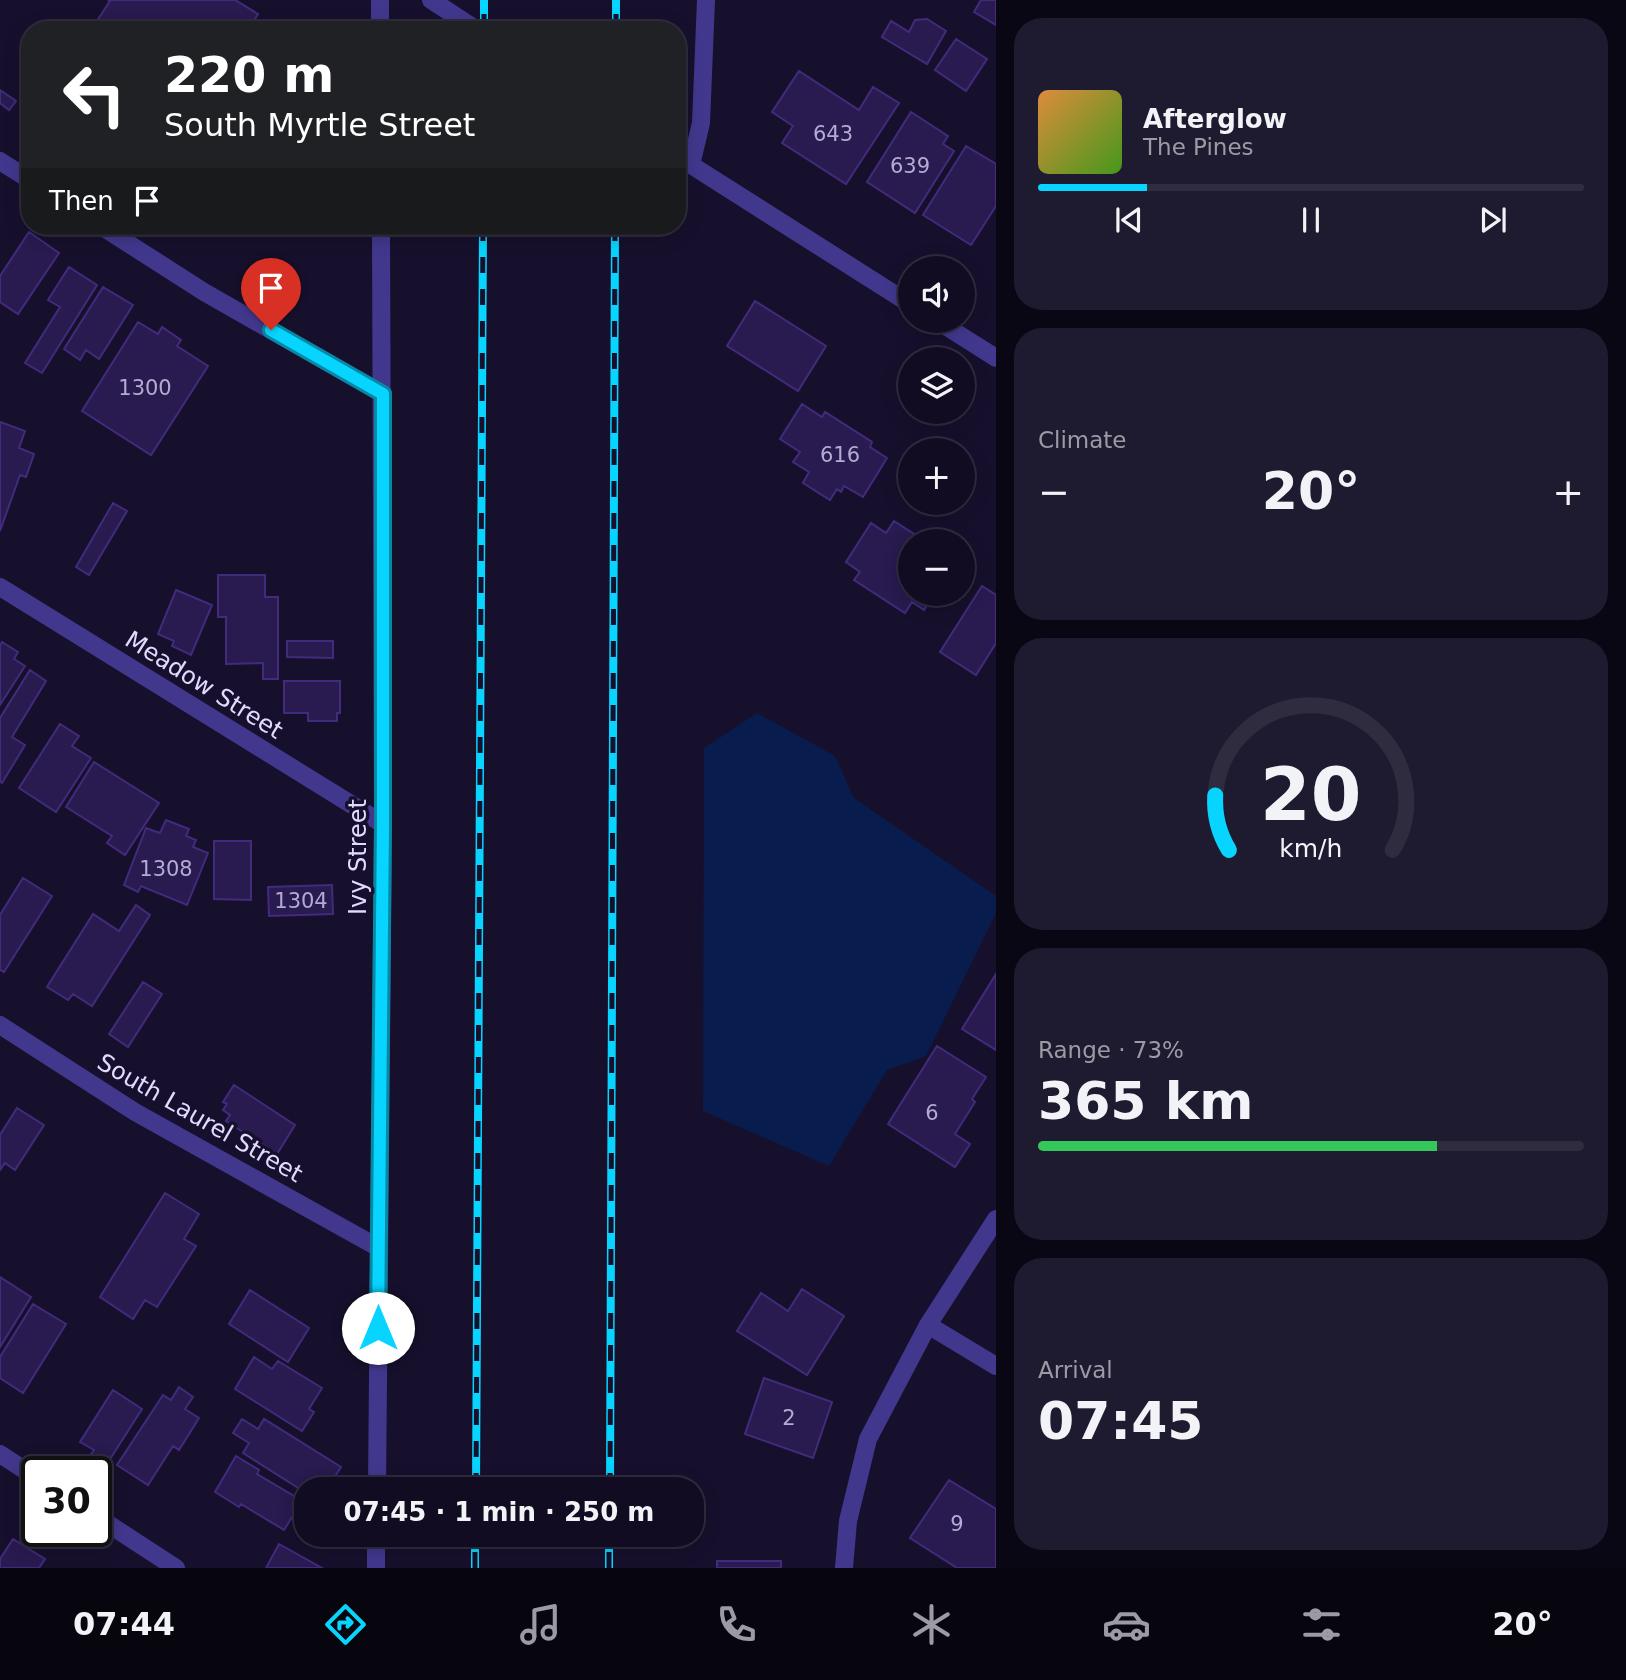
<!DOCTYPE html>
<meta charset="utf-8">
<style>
:root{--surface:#110c22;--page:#1e1a2f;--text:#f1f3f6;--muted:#9c9ba5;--line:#302c40;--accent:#07d5ff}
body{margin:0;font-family:"DejaVu Sans",sans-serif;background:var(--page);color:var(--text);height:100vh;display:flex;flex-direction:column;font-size:26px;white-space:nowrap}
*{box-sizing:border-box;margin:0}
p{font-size:23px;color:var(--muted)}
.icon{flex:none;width:38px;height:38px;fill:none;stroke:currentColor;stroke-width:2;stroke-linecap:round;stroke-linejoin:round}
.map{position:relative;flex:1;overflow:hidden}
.side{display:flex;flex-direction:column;gap:18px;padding:18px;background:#090713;width:630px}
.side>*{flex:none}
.top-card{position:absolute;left:21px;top:21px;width:665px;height:214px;border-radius:28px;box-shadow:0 4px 18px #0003,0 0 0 2px var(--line);background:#202124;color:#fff;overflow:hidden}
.controls{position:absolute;left:898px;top:256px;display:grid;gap:14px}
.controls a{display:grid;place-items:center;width:77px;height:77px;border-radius:50%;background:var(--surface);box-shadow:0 4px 18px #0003,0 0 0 2px var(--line);font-size:35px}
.speed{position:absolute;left:21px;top:1456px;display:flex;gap:14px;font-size:35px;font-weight:700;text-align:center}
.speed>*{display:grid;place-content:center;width:91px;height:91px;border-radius:50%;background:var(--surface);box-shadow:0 4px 18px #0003,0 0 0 2px var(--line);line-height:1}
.speed .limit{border:4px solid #111;border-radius:10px;background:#fff;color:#111}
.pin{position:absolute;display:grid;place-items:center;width:60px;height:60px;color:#fff;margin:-72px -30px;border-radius:50% 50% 50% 0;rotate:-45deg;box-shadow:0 0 7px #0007}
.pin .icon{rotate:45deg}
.me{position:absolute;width:77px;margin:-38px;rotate:0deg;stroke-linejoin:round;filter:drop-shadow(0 0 5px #0008)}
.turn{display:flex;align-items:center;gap:24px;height:147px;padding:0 28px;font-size:32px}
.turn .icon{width:91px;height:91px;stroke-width:2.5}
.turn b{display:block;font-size:49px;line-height:60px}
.then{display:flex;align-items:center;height:66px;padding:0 28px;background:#0003;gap:14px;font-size:26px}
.big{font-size:52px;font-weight:800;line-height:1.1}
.side .tile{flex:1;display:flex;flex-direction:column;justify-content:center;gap:10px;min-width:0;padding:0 24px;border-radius:28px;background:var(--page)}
.side .dial{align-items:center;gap:0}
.dial svg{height:182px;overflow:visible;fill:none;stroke:var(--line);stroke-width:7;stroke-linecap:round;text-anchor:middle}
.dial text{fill:var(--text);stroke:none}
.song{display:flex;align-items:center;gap:21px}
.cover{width:84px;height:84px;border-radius:10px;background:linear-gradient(135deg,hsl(30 70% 55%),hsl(100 70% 35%))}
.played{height:7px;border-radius:4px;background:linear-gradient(90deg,var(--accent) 20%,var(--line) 20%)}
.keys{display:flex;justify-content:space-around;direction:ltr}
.heat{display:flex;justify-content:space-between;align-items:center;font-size:38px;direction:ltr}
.charge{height:10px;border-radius:5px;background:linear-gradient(90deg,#34c759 73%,var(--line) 0)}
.trip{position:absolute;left:294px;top:1477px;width:410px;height:70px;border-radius:28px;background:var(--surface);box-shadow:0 4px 18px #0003,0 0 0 2px var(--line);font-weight:800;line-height:70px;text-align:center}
.dock{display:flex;height:112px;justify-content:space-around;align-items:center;background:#07050e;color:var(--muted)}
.dock .icon{width:49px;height:49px}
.dock .current{color:var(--accent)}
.dock b{font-size:32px;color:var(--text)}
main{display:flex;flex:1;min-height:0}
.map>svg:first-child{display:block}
</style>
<main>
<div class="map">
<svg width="996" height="1568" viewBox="0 0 996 1568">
<rect width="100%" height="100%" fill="#17102d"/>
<path fill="#081c4e" d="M757,713L835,756L854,798L996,896V913L926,1056L887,1070L829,1166L703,1111L704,748Z"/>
<path fill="#291a4f" stroke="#412b7c" stroke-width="2" d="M108,0H235L258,14L248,30H91L110,1Z
M981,0H996V25L974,12Z
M927,19L946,31L927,64L882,37L891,21L909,32L915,20Z
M956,39L987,59L966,91L935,70Z
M799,71L859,110L873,87L899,103L846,184L782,143L793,126L772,112Z
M0,90L16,101L9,110L0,103Z
M911,112L948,136L943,144L954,151L915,213L867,182Z
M966,146L996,164V206L971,245L923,215Z
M29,232L59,253L18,314L0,302V276Z
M69,267L97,285L42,373L25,363L60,307L48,300Z
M103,287L133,305L99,359L86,350L80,360L64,349Z
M755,301L826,346L798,391L727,346Z
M138,322L158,334L162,327L181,340L177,346L208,366L151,455L82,411Z
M802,404L822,417L825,412L872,442L870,447L887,458L863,497L844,486L841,492L837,489L830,500L803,483L809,472L793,462L800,452L780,439Z
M0,422L25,431L19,448L34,454L26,477L20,475L0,531Z
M113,503L127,511L89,575L76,567Z
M894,521L925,541H910V593H935L924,610L912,602L905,613L854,580L860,572L846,562L871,523L886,533Z
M218,575H265V597H278V679H263V663L226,664V617H218Z
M982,586L996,595V643L976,675L940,652Z
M176,590L212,605L191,655L172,646L174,641L158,634Z
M287,641H333V658L287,657Z
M2,642L18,652L14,659L25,666L0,705V646Z
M30,670L46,681L12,737L25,745L2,783L0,781V718Z
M284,681H340V713H337V721H308V713H284Z
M60,724L79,736L72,746L91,758L56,812L19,788Z
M94,762L159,803L125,855L107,843L112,836L66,807Z
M166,820L189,829L186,836L196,840L193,847L208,853L187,905L141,886L138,892L124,885L146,828L160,833Z
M214,841H251V900L214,899Z
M23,878L52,896L4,972L0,970V915Z
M332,885L333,914L269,916L268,887Z
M136,905L150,915L92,1006L73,994L68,1000L47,987L93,914L119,931Z
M996,974V1050L962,1029Z
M143,982L162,994L128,1047L109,1034Z
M937,1046L986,1077L972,1099L975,1102L955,1134L970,1144L955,1167L888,1124Z
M234,1085L295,1125L277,1154L226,1121L230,1115L223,1110L227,1104L223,1102Z
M17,1108L44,1125L15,1170L5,1163L0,1170V1135Z
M165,1193L199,1214L184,1239L196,1246L157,1307L145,1300L133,1319L100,1297Z
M0,1277L31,1297L0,1347Z
M802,1289L844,1316L807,1375L737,1331L761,1293L788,1311Z
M250,1290L309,1328L288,1362L229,1324Z
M33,1304L66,1324L23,1393L0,1378V1357Z
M254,1357L272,1369L278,1361L322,1388L309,1409L314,1412L302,1431L235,1389Z
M764,1378L832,1402L813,1458L745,1434Z
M179,1387L193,1397L185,1409L199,1418L179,1450L173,1446L148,1485L117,1465L163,1395L171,1400Z
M113,1390L142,1409L105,1467L89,1457L94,1450L80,1442Z
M242,1419L258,1429L264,1419L341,1467L327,1489H306V1493L243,1453L249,1443L233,1433Z
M236,1456L259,1470L257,1474L306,1503V1510L300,1521L292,1517L284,1530L241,1504L239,1507L215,1492Z
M949,1480L996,1509V1568H957L910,1538Z
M13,1539L45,1559L39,1568H0V1559Z
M279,1544L322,1568H266Z
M717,1561H781V1568H717Z"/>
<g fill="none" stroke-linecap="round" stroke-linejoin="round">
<path stroke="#41388e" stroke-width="18" d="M380,0V30
M431,0L477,30
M677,156L910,304
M0,161L30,180
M691,165L701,123L706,0
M101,226L204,292L383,394
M936,320L996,358
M0,587L383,824
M0,1025L135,1112L379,1248
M928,1325L996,1366
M0,1454L37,1478
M377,1489L383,824L381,226
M96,1516L176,1568
M376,1568V1535
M844,1568L848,1521L868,1439L928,1325L996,1219"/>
<g stroke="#07d5ff" stroke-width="8">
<path id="rail" d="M484,30V0
M616,30V0
M476,1489L483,226
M610,1489L615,226
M475,1568V1535
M609,1568V1535"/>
</g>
<use href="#rail" stroke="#17102d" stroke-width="5" stroke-dasharray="16" stroke-linecap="butt"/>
</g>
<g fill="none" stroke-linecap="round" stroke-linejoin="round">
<g stroke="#058aa6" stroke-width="18">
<path id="route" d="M271,330L383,394V824L378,1328"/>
</g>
<use href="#route" stroke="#07d5ff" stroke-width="12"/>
</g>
<g text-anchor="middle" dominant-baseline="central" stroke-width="7" stroke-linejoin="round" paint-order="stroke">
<g font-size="21" fill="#b4abd3">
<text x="833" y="134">643</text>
<text x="910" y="166">639</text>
<text x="145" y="388">1300</text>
<text x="840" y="455">616</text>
<text x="166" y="869">1308</text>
<text x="301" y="901">1304</text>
<text x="932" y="1113">6</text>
<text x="789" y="1418">2</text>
<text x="957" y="1524">9</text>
</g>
<g font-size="24" fill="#e2dbff" stroke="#17102d">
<text transform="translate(204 685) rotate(32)">Meadow Street</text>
<text transform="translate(358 857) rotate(-90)">Ivy Street</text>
<text transform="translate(200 1118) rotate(30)">South Laurel Street</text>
</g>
</g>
</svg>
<div class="controls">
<a><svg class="icon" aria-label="sound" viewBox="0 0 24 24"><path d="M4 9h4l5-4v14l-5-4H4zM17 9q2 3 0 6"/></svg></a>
<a><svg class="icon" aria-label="layers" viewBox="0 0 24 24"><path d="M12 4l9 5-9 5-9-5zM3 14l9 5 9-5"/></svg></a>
<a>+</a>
<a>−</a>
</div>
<div class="speed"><div class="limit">30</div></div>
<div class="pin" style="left:271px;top:330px;background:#d93025"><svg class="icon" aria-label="arrive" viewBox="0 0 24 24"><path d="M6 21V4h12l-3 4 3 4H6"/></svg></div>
<svg class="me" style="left:378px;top:1328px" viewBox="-20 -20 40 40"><circle r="19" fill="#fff"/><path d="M0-13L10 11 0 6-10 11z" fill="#07d5ff"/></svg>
<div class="trip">07:45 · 1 min · 250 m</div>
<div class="top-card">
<div class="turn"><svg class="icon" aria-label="left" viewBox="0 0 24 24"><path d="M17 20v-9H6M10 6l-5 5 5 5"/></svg><div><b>220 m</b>South Myrtle Street</div></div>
<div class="then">Then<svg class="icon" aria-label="arrive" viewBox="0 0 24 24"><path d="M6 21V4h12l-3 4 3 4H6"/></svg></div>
</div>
</div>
<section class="side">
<div class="tile">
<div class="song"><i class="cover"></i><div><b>Afterglow</b><p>The Pines</p></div></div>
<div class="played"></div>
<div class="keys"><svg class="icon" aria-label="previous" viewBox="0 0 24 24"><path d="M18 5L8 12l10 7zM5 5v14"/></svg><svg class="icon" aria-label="pause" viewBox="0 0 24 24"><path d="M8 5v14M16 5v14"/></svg><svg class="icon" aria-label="next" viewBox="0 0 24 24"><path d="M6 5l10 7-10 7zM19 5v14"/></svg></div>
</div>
<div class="tile"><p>Climate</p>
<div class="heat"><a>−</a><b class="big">20°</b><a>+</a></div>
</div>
<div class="tile dial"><svg viewBox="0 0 100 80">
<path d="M14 69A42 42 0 1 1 86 69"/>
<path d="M14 69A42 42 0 0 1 8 45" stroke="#07d5ff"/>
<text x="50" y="56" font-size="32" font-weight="700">20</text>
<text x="50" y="72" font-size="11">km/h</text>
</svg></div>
<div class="tile"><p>Range · 73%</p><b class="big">365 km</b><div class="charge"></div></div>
<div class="tile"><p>Arrival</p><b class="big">07:45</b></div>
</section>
</main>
<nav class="dock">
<b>07:44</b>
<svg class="icon current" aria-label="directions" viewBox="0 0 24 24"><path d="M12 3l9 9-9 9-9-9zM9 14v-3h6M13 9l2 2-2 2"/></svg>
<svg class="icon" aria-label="music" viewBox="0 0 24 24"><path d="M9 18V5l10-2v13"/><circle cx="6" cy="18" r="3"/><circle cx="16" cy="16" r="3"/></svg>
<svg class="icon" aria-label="phone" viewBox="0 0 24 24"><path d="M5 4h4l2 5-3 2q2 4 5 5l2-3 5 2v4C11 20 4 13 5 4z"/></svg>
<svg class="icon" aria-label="climate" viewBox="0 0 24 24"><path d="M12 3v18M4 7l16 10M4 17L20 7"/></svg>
<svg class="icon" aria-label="car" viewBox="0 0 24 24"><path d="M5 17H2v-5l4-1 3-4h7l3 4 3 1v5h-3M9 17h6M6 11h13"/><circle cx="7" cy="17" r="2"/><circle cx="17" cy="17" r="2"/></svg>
<svg class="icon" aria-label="filters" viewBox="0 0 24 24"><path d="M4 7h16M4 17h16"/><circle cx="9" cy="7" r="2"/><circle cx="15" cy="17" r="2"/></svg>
<b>20°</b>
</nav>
